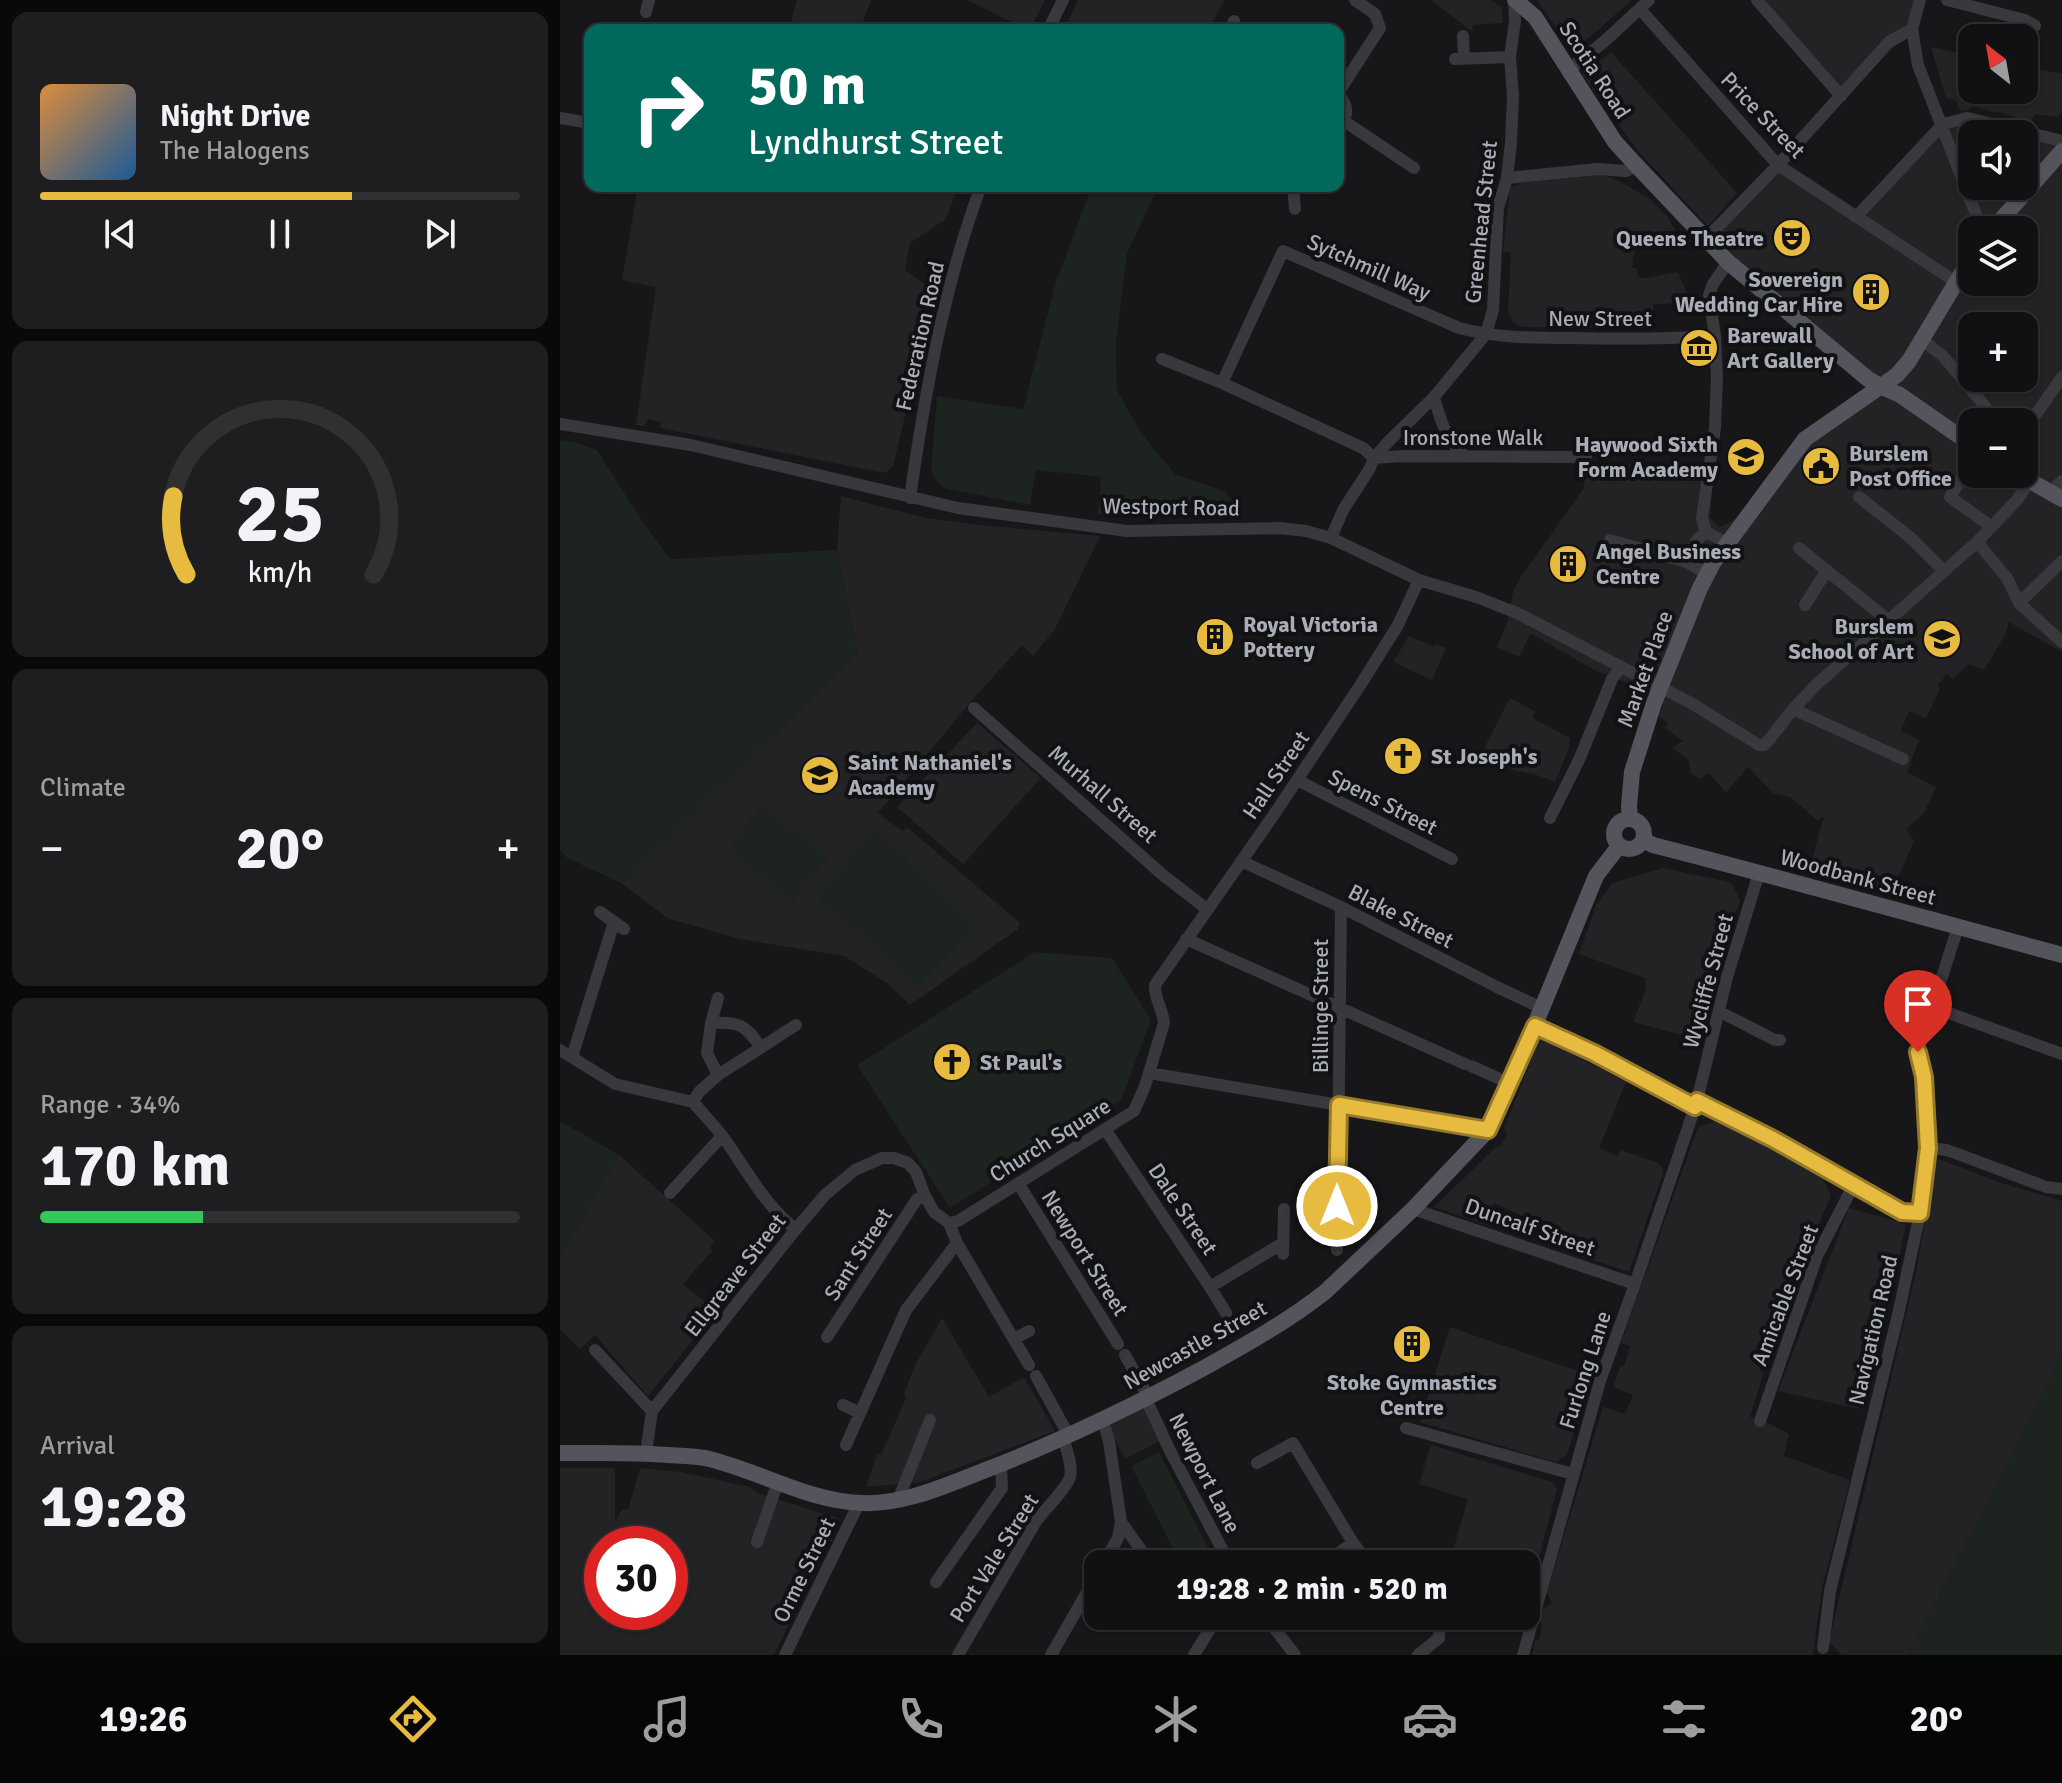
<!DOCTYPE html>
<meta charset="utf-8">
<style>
:root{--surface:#111012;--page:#1e1e20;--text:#f1f3f6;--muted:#9c9d9f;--line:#303032;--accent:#e7bb40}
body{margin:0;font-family:Signika,sans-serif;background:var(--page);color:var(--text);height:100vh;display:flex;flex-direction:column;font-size:30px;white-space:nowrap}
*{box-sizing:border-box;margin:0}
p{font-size:26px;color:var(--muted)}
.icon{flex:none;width:44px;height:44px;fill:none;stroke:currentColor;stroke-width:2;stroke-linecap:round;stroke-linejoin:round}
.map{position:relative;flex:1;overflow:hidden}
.sheet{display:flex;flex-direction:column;gap:12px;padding:12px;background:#09090a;width:560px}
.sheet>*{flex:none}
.guide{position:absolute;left:24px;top:24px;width:760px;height:168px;border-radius:16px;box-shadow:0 2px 6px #0004,0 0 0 2px var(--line);background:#00695c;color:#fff;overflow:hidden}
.needle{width:52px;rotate:329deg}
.controls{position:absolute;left:1398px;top:24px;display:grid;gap:16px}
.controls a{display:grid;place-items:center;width:80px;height:80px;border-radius:16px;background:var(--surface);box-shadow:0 2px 6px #0004,0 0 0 2px var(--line);font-size:40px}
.speed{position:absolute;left:24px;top:1526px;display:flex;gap:16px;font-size:40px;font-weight:700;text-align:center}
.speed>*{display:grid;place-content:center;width:104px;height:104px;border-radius:50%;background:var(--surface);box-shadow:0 2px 6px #0004,0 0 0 2px var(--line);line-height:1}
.speed .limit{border:12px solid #d22;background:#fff;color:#111}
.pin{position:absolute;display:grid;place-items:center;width:68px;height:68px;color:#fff;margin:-82px -34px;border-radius:50% 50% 50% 0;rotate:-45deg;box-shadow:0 0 8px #0007}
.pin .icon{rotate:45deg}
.me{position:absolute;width:88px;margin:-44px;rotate:0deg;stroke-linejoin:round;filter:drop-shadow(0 0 6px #0008)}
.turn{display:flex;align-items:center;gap:28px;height:168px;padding:0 32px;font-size:36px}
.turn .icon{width:104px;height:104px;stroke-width:2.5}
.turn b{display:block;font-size:56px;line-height:68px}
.big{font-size:60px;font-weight:700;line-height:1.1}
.sheet .widget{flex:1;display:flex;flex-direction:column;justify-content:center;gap:12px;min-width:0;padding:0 28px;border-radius:16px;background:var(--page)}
.sheet .dial{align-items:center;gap:0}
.dial svg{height:208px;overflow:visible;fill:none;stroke:var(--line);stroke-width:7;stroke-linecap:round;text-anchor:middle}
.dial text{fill:var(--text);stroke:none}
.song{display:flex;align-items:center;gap:24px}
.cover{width:96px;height:96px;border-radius:12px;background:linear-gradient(135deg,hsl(30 70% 55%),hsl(210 70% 35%))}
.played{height:8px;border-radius:4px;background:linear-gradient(90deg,var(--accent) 65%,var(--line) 65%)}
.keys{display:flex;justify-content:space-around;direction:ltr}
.heat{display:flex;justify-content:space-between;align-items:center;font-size:44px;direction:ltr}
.charge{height:12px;border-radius:6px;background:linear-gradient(90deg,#34c759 34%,var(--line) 0)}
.trip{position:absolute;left:524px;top:1550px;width:456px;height:80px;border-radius:16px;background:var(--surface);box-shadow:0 2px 6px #0004,0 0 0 2px var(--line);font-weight:700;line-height:80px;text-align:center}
.tab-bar{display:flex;height:128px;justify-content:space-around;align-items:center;background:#070607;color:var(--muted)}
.tab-bar .icon{width:56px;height:56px}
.tab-bar .current{color:var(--accent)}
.tab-bar b{font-size:36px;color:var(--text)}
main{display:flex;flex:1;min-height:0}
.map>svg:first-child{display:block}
</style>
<main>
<section class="sheet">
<div class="widget">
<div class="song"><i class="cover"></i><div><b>Night Drive</b><p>The Halogens</p></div></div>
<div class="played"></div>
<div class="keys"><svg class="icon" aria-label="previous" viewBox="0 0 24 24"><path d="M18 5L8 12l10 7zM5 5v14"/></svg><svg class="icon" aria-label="pause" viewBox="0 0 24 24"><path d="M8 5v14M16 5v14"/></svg><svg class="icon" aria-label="next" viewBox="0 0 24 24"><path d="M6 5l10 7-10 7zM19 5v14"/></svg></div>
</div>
<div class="widget dial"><svg viewBox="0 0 100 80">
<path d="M14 69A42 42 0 1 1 86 69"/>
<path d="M14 69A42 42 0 0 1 9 39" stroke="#e7bb40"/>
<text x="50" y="56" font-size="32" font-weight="700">25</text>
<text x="50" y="72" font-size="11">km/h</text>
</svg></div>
<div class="widget"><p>Climate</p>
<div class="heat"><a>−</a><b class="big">20°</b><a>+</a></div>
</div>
<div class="widget"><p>Range · 34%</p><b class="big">170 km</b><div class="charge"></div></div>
<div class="widget"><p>Arrival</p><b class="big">19:28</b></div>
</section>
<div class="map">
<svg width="1502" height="1655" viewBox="0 0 1502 1655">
<rect width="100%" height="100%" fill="#171618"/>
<path fill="#232325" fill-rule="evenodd" d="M237,0H311L300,30H229Z
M407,0H485L470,30H468Z
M518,0H664L649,30H504Z
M871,0H931L942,8V23L912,25L913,32Z
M977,0H1072L1015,50L1008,45Z
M1196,0H1360L1352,29L1329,42L1281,96Z
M1371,47L1412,56V90H1464V66L1502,74V113L1497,117L1475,114L1471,122L1452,117L1450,115L1412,107L1408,111L1399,110L1396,100L1386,98Z
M1051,52L1177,193L1148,226L1078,151L1022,74Z
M1399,121L1461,134H1412V186H1464V135L1502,144V652L1449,622L1446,633L1424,670L1408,664L1393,679L1387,674L1378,685L1380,689L1366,718L1349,711L1341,731L1359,740L1347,772L1376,787L1364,813L1346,829L1354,841L1331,893L1249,870L1264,816L1258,821L1230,797L1213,793L1188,767L1166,793L1149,773L1140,779L1131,773L1128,759L1112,748L1123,741L1106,728L1108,723L1099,716L1103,705L1087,690L1036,671L970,633L960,657L937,647L947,623L953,592L960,578L1024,488V466L1154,465L1150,518L1160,527L1179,517L1241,436L1317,380L1153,240L1219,168L1295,214L1375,131ZM1412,230H1464V282H1412ZM1412,326H1464V378H1412ZM1412,422H1464V474H1412Z
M1039,174L1057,180L1089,198L1108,217L1122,243L1089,247L1088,240L1075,243L1072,268H1076L1079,278H1086L1118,272L1131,303L1093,304V313L1085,314L1084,328L962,327L956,324L952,321L948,311L951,252H943L950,188L962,183Z
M78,186H398L386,219L350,243L345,270L366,285L348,372L355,374L333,466L325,473L100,428L101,422L88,419L84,426L76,425L96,287L62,280Z
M281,496L366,518L420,525L540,536L495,629L473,656L462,645L414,698L318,813L343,831L347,827L460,923L458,929L350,1005L327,983L284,956L179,939L107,918L61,883L297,653L277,550Z
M849,636L874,647L875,644L886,648L872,680L833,662Z
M950,698L975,711L972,718L1010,738L1009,748L995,782L974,774L955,771L921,754Z
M417,723L481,778L403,864L337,807Z
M1103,868L1169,882L1172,884L1180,900L1158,966L1139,1044L1129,1037L1073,1022L1086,989L1085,978L1019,954L1036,905L1052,883Z
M983,1039L1066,1082L1039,1148L1058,1156L1061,1150L1098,1163L1104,1170L1069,1272L1005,1251L1009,1237L934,1203L927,1225L874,1207L935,1148L940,1146L944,1140L947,1134L944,1128L978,1043Z
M1160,1120L1222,1154L1263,1179L1271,1195L1238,1275L1212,1350L1202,1355L1199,1367L1203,1375L1190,1417L1210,1424L1229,1434L1224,1456L1290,1480L1262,1588L1253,1655H972L975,1641L979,1640L981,1632L982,1625L979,1618L981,1609L992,1604L987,1592L1043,1407L1065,1414L1073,1395L1053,1387L1061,1365L1064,1366L1070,1346L1061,1343L1138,1127Z
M59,1155L155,1241L150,1248L152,1251L123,1284L156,1311L88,1396L35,1335L20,1349L0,1329V1256Z
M1376,1158L1441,1183L1502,1201V1356L1349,1655H1282L1269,1642L1357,1267Z
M1289,1208L1346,1224L1310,1397L1301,1399L1299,1409L1218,1391Z
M382,1318L429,1397L464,1377L495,1431L360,1482L306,1487L317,1455H321L346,1398L344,1394L354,1367Z
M890,1327L1032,1376L1007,1455L996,1462L860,1422Z
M584,1405L602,1440L565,1459L547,1424Z
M871,1445L992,1482L997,1489L966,1607V1564H889L908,1499L859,1484Z
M0,1468H55V1522L62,1509L68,1510L80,1468L121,1472L190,1487L197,1493L278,1518L271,1542L269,1541L214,1655H0ZM42,1544H110V1612H42Z"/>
<path fill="#1d231e" d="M532,186H599L567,253L556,343L557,390L581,433L615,474L666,492L676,506L680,515L538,514L541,477L476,470L470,505L384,488L375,479L371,470L377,396L463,409L496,282Z
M0,440L14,442L37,450L79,516L110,559L277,550L297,653L61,883L7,858L0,849Z
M202,805L268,857L232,902L167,849Z
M315,831L416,924L357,988L256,895Z
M475,952L552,958L591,1020L561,1100L390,1208L297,1065Z
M0,1121L59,1155L0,1256Z
M1502,1356V1655H1349Z
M599,1452L655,1561L649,1564H621L571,1466Z"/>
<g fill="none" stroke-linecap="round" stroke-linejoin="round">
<path stroke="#38383d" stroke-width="12" d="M1197,0L1281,96
M1360,0L1352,29L1358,65L1417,217L1427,230
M1387,0L1465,20L1475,26
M1080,9L1218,165L1396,282
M86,12L89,0
M488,30L503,0
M670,30L674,21
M903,36L904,58
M895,59L950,57
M1009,70L1046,40L1089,0
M778,93L820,28L815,14L795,0
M778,95C789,105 789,117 778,127
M0,118L30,123
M784,121L854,168
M947,178L1037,169L1066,171L1077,166
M733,186L735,209
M1296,217L1383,124L1407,118L1502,141
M1146,239L1218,165L1329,42L1352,29
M1362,340L1383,356L1438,422
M602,359L662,383L803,448L814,458
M662,383L723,251L899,328C936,338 973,338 1011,338C1059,339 1107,339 1155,336
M874,397C880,419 886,440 904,455
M0,424L131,445L398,508L567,531L719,528L746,531L771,538L859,580L916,597L957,613L1131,703L1199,745H1204L1209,740L1233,709L1257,684L1417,542L1457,500L1470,481
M1464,431L1502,377
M814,458L844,456L1026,457
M1408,468L1390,497L1432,527
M1490,492L1502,481
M1299,497L1351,538L1384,571
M350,498C365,392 384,286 421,186
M771,538L783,510L809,470L814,458L829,441L874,397L926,334L933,310L938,208L947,178L951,142L953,96L950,57L955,21L954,0
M1050,540L1127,562L1147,574
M1417,542L1447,578L1459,603L1502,642
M1167,543L1146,532L1142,518L1155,428L1157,377L1155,336L1149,295L1153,284L1168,262
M1239,548L1329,621
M1127,562L1137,540L1146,532
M1459,603L1502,561
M1245,605L1267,570
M414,708L604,876L647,909
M1233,709L1343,759
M737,780L892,859
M990,818L1019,760L1052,679L1061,667
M681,861L781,907L937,987L982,1008
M40,912L64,929
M626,939L905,1064
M1372,1007L1502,1054
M1160,1012L1215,1040H1220
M151,1023L158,998
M236,1025L158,1075L139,1092L133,1102C144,1115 156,1127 166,1141C185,1168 209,1211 236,1229
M975,1026L1034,1053L1135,1107
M0,1050L55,1084L133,1102
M12,1057L54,922
M911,1066L949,1083
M589,1073L928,1130
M158,1075L147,1053L151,1023C180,1022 185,1024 201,1048
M1137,1101L1213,1139L1342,1212L1360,1213
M545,1129L650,1287L666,1313
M1368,1148L1387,1150L1486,1187L1502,1189
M458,1183L558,1344
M110,1193L162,1136
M853,1209L1075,1284
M389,1223L397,1243L469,1365
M777,1250L781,907
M723,1254L724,1209
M650,1287L723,1243
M267,1337L357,1199L365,1196
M454,1339L469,1331
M35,1350L92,1411
M565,1355L589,1398
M476,1376L509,1436
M586,1399L609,1449L670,1564
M283,1405L300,1413
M543,1421L549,1441L561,1522L591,1564
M1200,1421L1257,1256L1293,1186
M846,1428L1013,1474
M286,1445L346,1310L397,1243
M86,1453L92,1411L236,1229L265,1195L295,1170L322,1158H334L348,1163L356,1172L365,1196L374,1212L389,1223L398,1221L574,1111L585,1086L604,1023C603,1009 594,999 595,985L713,816L801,684L838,625L859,580
M697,1463L733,1443L793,1543L809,1564
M338,1500L370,1420
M197,1542L218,1482
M543,1564L558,1538L561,1522
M763,1564L793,1543
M376,1582L442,1488L441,1465
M705,1616L735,1655
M1263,1648L1270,1591L1338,1315L1360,1213L1368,1148L1364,1077L1358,1052L1398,927
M225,1655L299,1503
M398,1655L475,1523C483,1511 507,1488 510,1477C513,1465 506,1450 504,1439
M491,1655L538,1573
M634,1655L658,1616
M858,1655L879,1638L880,1620L878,1616
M963,1655L1040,1381L1075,1284L1137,1101L1167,977L1199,873"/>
<path stroke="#54555c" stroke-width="16" d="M955,0L975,17L1055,142L1077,166L1168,262L1308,379L1320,386L1340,395L1412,445
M1432,230L1502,151
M1458,474L1502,499
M1054 834a15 15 0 1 1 30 0a15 15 0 1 1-30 0Z
M1070,819L1069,806L1072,772L1094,703L1140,588L1153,563L1245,439L1337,375L1349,361L1412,256
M1083,840L1093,845C1229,880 1365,918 1502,955
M0,1453C36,1453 72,1452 109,1455C121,1456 133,1456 145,1458C198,1470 247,1501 301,1503C344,1505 384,1486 423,1471C499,1442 571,1407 642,1369C685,1345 727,1322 765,1292L853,1209L928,1130L982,1008L1036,876L1059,846"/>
</g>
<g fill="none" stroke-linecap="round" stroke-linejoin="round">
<g stroke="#967a2a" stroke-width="20">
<path id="route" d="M777,1206L779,1105L928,1130L975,1026L1034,1053L1135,1107L1137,1101L1213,1139L1342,1212L1360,1213L1368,1148L1364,1077L1358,1052"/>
</g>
<use href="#route" stroke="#e7bb40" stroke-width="14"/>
</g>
<defs>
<g id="theatre-disc" transform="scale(2)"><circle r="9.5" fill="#e7bb40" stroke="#121113"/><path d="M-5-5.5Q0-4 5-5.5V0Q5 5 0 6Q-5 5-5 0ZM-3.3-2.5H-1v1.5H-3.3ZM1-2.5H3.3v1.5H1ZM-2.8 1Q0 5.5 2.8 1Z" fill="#111"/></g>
<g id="building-disc" transform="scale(2)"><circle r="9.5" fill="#e7bb40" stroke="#121113"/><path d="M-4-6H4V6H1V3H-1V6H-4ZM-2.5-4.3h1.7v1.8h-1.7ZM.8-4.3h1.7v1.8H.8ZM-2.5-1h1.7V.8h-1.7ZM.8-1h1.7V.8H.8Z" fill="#111"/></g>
<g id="museum-disc" transform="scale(2)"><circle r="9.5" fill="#e7bb40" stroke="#121113"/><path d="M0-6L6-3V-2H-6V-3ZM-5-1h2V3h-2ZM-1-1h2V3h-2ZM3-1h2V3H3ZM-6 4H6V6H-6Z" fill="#111"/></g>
<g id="school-disc" transform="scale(2)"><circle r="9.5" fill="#e7bb40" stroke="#121113"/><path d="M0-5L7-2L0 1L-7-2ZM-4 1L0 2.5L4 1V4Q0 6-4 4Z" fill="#111"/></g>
<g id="civic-disc" transform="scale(2)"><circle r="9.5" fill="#e7bb40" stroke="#121113"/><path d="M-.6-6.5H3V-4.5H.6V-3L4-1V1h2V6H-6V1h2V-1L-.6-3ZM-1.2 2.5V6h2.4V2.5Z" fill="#111"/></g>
<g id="university-disc" transform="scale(2)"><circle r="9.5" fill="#e7bb40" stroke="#121113"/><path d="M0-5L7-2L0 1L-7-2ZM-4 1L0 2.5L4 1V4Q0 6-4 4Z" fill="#111"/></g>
<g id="church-disc" transform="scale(2)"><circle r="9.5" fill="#e7bb40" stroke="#121113"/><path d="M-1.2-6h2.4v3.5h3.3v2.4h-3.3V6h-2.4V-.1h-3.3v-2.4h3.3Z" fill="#111"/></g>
</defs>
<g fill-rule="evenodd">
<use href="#theatre-disc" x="1232" y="238"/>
<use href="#building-disc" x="1311" y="292"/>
<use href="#museum-disc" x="1139" y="348"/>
<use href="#school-disc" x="1186" y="457"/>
<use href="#civic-disc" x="1261" y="466"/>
<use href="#building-disc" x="1008" y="564"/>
<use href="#building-disc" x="655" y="637"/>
<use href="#university-disc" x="1382" y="639"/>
<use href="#church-disc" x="843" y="756"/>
<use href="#school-disc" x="260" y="775"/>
<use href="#church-disc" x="392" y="1062"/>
<use href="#building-disc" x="852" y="1344"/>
</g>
<g text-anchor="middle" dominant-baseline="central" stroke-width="8" stroke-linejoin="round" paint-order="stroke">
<g font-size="22" fill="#a9adb7" stroke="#121113">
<text transform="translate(1035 70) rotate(57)">Scotia Road</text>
<text transform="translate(1203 115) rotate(46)">Price Street</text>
<text transform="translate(921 222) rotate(-84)">Greenhead Street</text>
<text transform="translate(809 267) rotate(24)">Sytchmill Way</text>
<text x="1040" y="318">New Street</text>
<text transform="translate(360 336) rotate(-77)">Federation Road</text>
<text x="913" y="437">Ironstone Walk</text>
<text transform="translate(611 507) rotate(1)">Westport Road</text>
<text transform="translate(1085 669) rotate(-70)">Market Place</text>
<text transform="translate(716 775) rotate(-56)">Hall Street</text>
<text transform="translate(543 794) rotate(41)">Murhall Street</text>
<text transform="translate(823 802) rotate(27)">Spens Street</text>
<text transform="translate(1298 877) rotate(15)">Woodbank Street</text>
<text transform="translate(841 916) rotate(27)">Blake Street</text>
<text transform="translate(1148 981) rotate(-75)">Wycliffe Street</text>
<text transform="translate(760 1006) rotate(-90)">Billinge Street</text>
<text transform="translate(490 1140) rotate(-32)">Church Square</text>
<text transform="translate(623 1209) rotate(56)">Dale Street</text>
<text transform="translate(970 1227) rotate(19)">Duncalf Street</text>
<text transform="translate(525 1253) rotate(58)">Newport Street</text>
<text transform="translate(298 1254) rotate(-57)">Sant Street</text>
<text transform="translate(175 1275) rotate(-52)">Ellgreave Street</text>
<text transform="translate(1225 1295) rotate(-69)">Amicable Street</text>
<text transform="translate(1313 1330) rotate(-77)">Navigation Road</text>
<text transform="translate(635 1345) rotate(-29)">Newcastle Street</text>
<text transform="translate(1025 1370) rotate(-72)">Furlong Lane</text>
<text transform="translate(645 1473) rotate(63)">Newport Lane</text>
<text transform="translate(434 1558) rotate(-58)">Port Vale Street</text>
<text transform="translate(244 1570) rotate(-64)">Orme Street</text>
</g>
<g font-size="22" font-weight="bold" fill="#a9adb7" stroke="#121113" text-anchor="start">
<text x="1204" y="238" text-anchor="end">Queens Theatre</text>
<text x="1283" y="279" text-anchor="end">Sovereign<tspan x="1283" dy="25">Wedding Car Hire</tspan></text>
<text x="1167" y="335">Barewall<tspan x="1167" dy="25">Art Gallery</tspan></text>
<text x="1158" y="444" text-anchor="end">Haywood Sixth<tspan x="1158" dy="25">Form Academy</tspan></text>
<text x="1289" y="453">Burslem<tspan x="1289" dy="25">Post Office</tspan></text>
<text x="1036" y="551">Angel Business<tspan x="1036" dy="25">Centre</tspan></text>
<text x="683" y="624">Royal Victoria<tspan x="683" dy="25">Pottery</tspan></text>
<text x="1354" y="626" text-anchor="end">Burslem<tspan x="1354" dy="25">School of Art</tspan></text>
<text x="871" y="756">St Joseph's</text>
<text x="288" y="762">Saint Nathaniel's<tspan x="288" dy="25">Academy</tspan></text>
<text x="420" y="1062">St Paul's</text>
<text x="852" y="1382" text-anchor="middle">Stoke Gymnastics<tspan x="852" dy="25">Centre</tspan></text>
</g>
</g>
</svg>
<div class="controls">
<a><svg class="needle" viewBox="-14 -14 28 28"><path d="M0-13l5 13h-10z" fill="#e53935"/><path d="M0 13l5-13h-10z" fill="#9c9d9f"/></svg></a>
<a><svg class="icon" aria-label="sound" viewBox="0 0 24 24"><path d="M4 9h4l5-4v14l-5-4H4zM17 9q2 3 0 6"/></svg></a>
<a><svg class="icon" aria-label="layers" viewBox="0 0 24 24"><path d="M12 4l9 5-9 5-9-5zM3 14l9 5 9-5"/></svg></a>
<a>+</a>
<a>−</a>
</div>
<div class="speed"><div class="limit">30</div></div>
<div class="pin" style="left:1358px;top:1052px;background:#d93025"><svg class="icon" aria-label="arrive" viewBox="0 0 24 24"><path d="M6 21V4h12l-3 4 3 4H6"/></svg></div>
<svg class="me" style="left:777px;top:1206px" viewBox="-20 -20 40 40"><circle r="17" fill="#e7bb40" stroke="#fff" stroke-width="3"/><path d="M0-11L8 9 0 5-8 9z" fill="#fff"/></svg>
<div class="trip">19:28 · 2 min · 520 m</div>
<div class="guide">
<div class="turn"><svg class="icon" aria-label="right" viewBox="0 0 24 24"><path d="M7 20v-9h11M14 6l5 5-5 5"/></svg><div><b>50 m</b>Lyndhurst Street</div></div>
</div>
</div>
</main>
<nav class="tab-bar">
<b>19:26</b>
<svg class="icon current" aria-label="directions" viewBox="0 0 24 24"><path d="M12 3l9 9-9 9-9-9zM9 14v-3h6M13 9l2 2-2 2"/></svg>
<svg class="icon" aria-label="music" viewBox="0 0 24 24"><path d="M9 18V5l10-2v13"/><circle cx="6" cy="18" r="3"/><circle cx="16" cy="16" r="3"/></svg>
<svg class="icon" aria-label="phone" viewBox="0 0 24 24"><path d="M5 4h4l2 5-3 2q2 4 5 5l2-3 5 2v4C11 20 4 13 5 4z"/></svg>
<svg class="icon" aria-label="climate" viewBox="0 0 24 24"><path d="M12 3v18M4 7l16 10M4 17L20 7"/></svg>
<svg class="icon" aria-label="car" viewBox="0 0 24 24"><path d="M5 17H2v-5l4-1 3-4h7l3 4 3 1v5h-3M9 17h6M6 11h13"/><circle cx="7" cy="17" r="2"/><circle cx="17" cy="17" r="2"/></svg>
<svg class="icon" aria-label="filters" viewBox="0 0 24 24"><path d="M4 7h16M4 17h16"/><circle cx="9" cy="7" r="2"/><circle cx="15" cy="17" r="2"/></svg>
<b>20°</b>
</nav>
